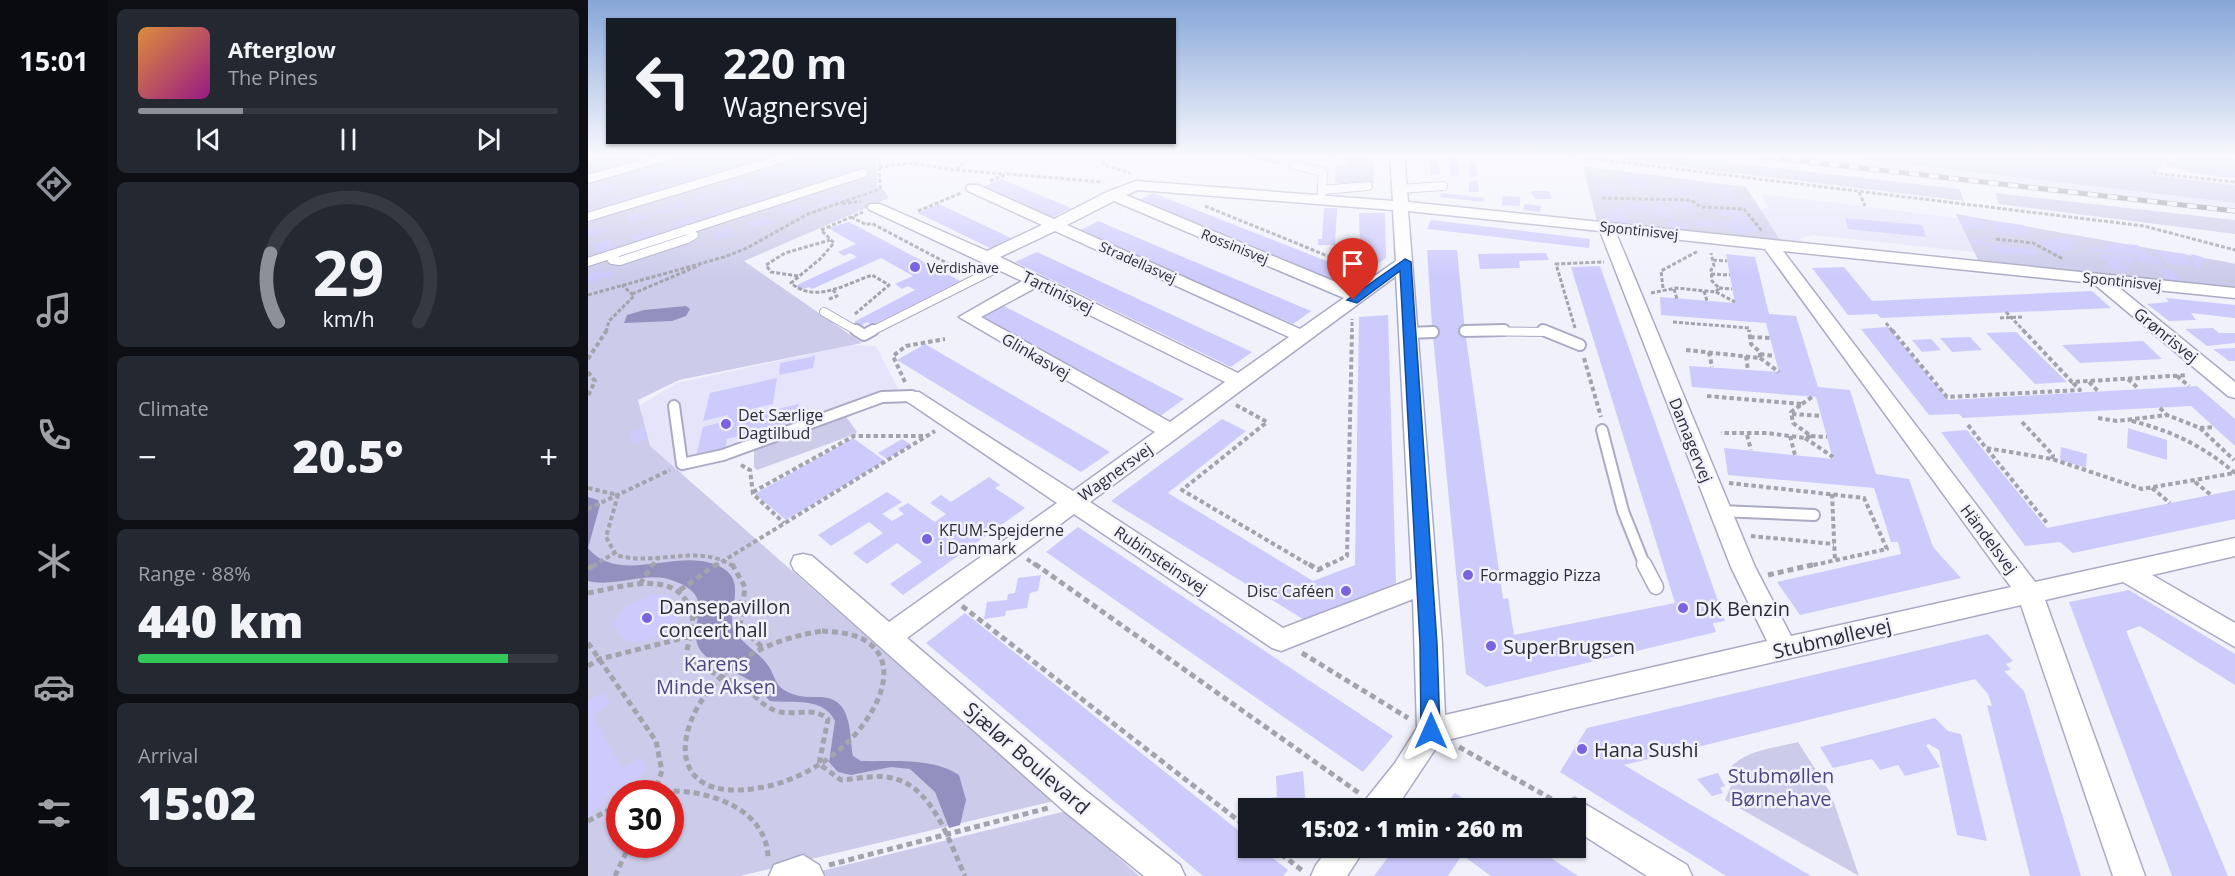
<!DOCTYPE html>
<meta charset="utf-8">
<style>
:root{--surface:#171b24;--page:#242831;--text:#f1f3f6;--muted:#9ea1a6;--line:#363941;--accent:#8c9099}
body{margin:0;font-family:"Open Sans",sans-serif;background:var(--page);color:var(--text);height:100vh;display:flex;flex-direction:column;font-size:22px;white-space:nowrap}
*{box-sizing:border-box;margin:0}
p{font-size:20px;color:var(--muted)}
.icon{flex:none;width:33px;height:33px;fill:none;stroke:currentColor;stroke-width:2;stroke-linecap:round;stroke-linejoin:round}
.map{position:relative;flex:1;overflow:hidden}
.side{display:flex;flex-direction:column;gap:9px;padding:9px;background:#0d0f14;width:480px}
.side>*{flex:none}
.hud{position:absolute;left:18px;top:18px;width:570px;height:126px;border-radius:0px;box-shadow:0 2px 4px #0004;background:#171b24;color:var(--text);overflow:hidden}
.speed{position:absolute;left:18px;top:780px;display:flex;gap:12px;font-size:30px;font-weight:700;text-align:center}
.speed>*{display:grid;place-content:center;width:78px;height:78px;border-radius:50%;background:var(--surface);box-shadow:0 2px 4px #0004;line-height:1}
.speed .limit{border:9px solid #d22;background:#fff;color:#111}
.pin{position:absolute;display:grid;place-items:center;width:51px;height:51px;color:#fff;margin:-62px -26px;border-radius:50% 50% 50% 0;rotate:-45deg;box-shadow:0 0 6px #0007}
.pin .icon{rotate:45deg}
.me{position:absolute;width:66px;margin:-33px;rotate:0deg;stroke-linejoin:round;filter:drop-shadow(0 0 4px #0008)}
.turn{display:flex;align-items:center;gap:21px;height:126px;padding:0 18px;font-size:27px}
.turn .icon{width:78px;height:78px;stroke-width:2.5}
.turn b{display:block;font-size:42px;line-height:51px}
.big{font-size:45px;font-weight:800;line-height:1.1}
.side .tile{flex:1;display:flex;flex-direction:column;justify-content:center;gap:9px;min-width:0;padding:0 21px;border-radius:9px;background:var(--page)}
.side .dial{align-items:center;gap:0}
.dial svg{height:156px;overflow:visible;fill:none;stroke:var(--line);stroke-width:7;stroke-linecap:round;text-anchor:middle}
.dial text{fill:var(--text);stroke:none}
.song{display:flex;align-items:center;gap:18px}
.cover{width:72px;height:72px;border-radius:9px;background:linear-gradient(135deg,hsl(30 70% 55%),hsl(310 70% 35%))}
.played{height:6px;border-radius:3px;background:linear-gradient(90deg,var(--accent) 25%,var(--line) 25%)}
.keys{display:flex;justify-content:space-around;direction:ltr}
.heat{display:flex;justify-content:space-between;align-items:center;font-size:33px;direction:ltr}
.charge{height:9px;border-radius:4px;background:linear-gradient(90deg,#34c759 88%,var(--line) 0)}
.trip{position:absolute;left:650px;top:798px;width:348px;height:60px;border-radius:0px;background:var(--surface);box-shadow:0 2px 4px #0004;font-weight:800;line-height:60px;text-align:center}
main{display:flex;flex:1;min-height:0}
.dock{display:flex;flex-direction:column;width:108px;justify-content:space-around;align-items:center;background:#090b0e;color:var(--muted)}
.dock .icon{width:42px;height:42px}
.dock .on{color:var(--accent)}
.dock b{font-size:27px;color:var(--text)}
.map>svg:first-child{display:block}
</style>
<main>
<nav class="dock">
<b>15:01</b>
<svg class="icon on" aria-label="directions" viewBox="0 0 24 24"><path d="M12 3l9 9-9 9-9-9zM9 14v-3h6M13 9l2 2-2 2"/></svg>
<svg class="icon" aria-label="music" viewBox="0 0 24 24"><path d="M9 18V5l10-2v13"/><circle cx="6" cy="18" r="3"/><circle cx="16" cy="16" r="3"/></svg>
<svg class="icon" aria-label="phone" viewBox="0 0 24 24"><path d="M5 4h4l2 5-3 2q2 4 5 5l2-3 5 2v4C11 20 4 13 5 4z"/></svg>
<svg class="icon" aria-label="climate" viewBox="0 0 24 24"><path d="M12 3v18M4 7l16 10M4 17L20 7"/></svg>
<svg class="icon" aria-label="car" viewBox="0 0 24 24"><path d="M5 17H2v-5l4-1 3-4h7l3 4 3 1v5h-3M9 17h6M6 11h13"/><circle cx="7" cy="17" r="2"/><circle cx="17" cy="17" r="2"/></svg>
<svg class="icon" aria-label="filters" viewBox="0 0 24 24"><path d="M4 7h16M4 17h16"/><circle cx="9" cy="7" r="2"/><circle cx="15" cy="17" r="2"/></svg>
</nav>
<section class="side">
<div class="tile">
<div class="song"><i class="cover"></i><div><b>Afterglow</b><p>The Pines</p></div></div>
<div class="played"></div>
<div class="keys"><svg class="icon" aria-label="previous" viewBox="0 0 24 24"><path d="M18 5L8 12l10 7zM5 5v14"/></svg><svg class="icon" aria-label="pause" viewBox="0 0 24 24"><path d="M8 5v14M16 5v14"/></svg><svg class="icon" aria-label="next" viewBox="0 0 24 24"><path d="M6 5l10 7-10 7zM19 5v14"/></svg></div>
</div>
<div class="tile dial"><svg viewBox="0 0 100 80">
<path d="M14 69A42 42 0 1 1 86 69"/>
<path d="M14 69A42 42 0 0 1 10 34" stroke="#8c9099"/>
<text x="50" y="56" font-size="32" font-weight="700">29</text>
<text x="50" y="72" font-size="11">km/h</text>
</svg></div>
<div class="tile"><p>Climate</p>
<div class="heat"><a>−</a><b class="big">20.5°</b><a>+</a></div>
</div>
<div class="tile"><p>Range · 88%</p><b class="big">440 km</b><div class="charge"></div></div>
<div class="tile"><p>Arrival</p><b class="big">15:02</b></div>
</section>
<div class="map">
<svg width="1647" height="876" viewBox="0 0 1647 876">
<rect width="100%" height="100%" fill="#f1f1fc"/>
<path fill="#e5e4fa" d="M1127,155H1239L1647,203V214Z
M1174,194L1370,218L1386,252L1225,235L1213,238L1210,243L1187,242L1164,210L1180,208Z
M263,345L288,346L311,390L91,474L59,444L52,405L89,383Z"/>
<path fill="#cccbea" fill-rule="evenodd" d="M0,155H289V189L294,188L301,198L156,261L274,343L91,380L50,400L62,446L466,801L152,876H0ZM32,794H82V844H32Z
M743,155H785L786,183H747L748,165L756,166L760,160L743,158Z
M998,155H1075L1371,189L1376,201Z
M1239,155H1585L1563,175L1647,185V203Z
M995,166L1158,187L1194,243L1009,222Z
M1407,193L1647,220V234L1411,204Z
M1368,214L1639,262L1647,264V288L1390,260Z
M257,415L269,432L267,434L169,470L166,467V451L169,447Z
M1210,742L1243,794L1271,876L1137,800L1143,786L1141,769C1157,750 1187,748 1210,742Z
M478,811L551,876H238L233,871Z"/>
<path fill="#9390bf" d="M98,306L102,309L98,316L84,321L36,323L39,315L56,310Z
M0,497L10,500L12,505L0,548Z
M0,548C29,584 84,551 123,563C159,574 144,598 144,623C144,631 150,636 156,642C163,649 173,656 179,664C186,672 186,684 196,690C207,697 219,697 231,697C265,697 261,733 265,756L273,761C305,762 344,757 371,775L378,800L372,825L361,828L347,792L322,769L303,767L263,775L250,772L241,762L247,721C235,696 205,704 182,701C177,697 175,691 171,687C156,673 118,665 110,646C100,622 130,597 86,581C59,570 28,588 0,581Z"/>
<path fill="#cdcafc" d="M170,155L176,160L154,167L143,164Z
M1588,155H1647V178L1609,174L1577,165Z
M841,156H849L852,174H843Z
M860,157H868L871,175L863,176Z
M881,159H888L889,177H881Z
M218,161L221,163L229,161L233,164L209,172L204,165Z
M102,162L107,165L82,174L77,168L88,165L96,166Z
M781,162V169L763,168V163Z
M263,164L272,169L255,174L249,168Z
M138,165L144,170L94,185L90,182Z
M198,168L204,174L197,173L177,180L171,174Z
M68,171L72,176L56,181L52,175Z
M239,174L243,178L223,184L220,180Z
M1038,176L1055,177L1058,189L1041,188Z
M413,179L483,208L463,218L393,188Z
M1007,179L1023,183L1032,195H1012Z
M881,181H890L891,192H881Z
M149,182H157L161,186L145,191L139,185Z
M13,184L16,186L23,184L27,188L7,196L5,194L10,192L5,186Z
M69,186L79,189L57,196L55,194L61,190L60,189Z
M1089,186L1103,187L1104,196L1077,195L1076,187L1089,188Z
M1123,187L1148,189L1150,203L1137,202L1136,196L1124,194Z
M128,191L132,195L108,202L105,198Z
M942,191H961L964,199H948Z
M181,192L185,196L160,204L158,202L179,195L177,193Z
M565,193L754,267L772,254L771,213H797L798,258L758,286L547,202Z
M853,193L896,198L895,202L852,197Z
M253,194L257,198L228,208L225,206L233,203L231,199Z
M914,196L932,197V206L914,205Z
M37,197L41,201L21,207L17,201Z
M93,200L99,206L72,215L68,211Z
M1038,200L1060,204L1062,211H1040Z
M1082,201H1101L1109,215H1099L1097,209H1085Z
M1068,202L1076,203L1077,207L1082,208L1086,218L1066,217L1063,207H1069Z
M351,204L423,238L402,248L330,213Z
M937,204L953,206L952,212L935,210Z
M138,205L143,209L119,217L117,215Z
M205,205H213L218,209L200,216L193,209Z
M1027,206L1038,207L1037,219L1042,220V225L1015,222L1016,212L1026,213Z
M736,208H749L747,245H730V239H734Z
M1127,210H1150L1153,218L1162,221H1153L1155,224H1162L1169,231L1148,234L1143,227H1134L1131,221H1146L1145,216H1130Z
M49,213L51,216L57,214L60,217L42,223L37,217Z
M104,216L114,219L89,227L84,222Z
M177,216L185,223L163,228L158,223Z
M1370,217L1391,219L1397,223V230L1377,229Z
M1257,218L1334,225L1338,237L1260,229Z
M843,220L1002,239L1001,248L839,229Z
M1126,220L1129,226L1114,227L1107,225L1105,221Z
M510,221L723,311L705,324L491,231Z
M1079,221L1100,223V231L1079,228Z
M1403,221L1436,225L1441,236L1407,232Z
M261,222L372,281L284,325L279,322L273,326L266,322L327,290L320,286L314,289L307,284L325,276L293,258L224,289L221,287L213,290L207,286L269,257L262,253L256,256L250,252L268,244L240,228Z
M16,226L19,231L0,237V230Z
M140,228L146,235L126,240L123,237L128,235L126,233Z
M65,229L68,234L49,240L40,237Z
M1479,237L1490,246H1482L1486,249L1472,250L1476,253H1466L1451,241Z
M1382,238L1392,239L1403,245L1385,244Z
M22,239L29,247L10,253L5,244Z
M1403,244L1447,250L1450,255L1417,254L1406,250Z
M1518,244H1534L1544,252L1536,244L1550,245L1560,256H1569L1576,265L1553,263L1547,255L1505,251L1502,247L1517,249L1520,247Z
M839,250H869L877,331L915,599L920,598L926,635L1087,603L983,267L1012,266L1137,621L1125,623L1128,632L898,687L878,674L844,326Z
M1569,250L1598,254L1604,265L1579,264Z
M449,252L664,352L643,367L427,262Z
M958,253L961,260L931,261L932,268L892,269L890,254Z
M1138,254L1167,257L1181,314L1208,316L1230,387L1262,390L1288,474L1321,479L1345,547L1373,578L1212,615L1189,582L1313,554L1310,542H1303L1286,488L1140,475L1136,448L1245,459L1228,397L1104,387L1101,366L1191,372L1178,323L1073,315L1072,297L1147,303Z
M1511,254L1541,256L1548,263L1535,262L1543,271L1525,270Z
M1603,254L1614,257L1612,269L1606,266Z
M1256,267L1284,301L1504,291L1523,308L1293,318L1289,314L1260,315L1224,268Z
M1570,268L1583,269L1592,281L1579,280Z
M14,270L16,273L23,271L26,275L0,283V274Z
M1578,298L1647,305V318L1603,313L1608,320L1581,321L1559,304L1581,302Z
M412,304L596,399L571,417L388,318Z
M800,315L808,583L718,621L523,501L634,419L658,431L580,493L725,581L767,565L771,317Z
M1300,327L1360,400L1609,386L1647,419V446L1603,406L1375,418L1371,414L1341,415L1273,329Z
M1625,328L1631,333H1647V343L1619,346L1597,329Z
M1428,332L1479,382L1447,384L1398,333Z
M1382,337L1394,350L1364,352L1352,338Z
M1343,339L1353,350L1334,352L1324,340Z
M1555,341L1574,359L1492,363L1474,345Z
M337,344L522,452L493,472L309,360Z
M1647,348V361H1641L1625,349Z
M227,356L225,368L191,375L192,363Z
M189,378L185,404L151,412L150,418L211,404L209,423L139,439L137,449L108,456L115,427L139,421L140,415L115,421L122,393Z
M57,427L60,439L44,444L42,432Z
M1540,428L1579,440V460L1539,448Z
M1379,430L1459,528L1647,490V519L1485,553L1472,542L1437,546L1353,432Z
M265,438L297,461L198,520L167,494Z
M314,439L323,445L299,459L290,453Z
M1473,447L1499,454L1498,468L1472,460Z
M401,477L412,485L407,488L437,508L315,595L302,584L334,562L309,543L279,564L265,553L295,533L281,522L243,546L230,535L299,492L314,502L294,514L304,521L316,514L310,509L320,503L347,522L358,514L342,503L353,495L363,502Z
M490,527L805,736L775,772L458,552Z
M453,575L450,591L442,593L439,608L418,611L417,616L396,619L399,602L419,600L420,594L427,593L430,578Z
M1541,590L1647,654V685L1552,626L1538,631L1640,876H1584L1481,602Z
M62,595H80L93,612L82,629L60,641L38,642L24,624L38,606Z
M377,613L660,838V848H672L700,870L695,876H615L338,643Z
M1400,634L1425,661L1418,664L1423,670L1416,671L1436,691L1493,876H1442L1399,705L1404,706L1400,694L1387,679L1036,765L1223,876H1138L972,772L999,728Z
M16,692L22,704L5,715L34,769L52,757L60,771L16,799L18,804L0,816V701Z
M1347,718L1360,731L1373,734L1399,841L1369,835L1351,750L1341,744L1338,745L1352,767L1317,776L1310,765L1292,770L1284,759L1245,768L1232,747Z
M715,771L718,808H666V800L689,797L688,776Z
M1130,773L1137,786L1132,788L1135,793L1124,796L1109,779Z
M867,793L890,808H853Z
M807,848H948L990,876H903L874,855L860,876H786Z"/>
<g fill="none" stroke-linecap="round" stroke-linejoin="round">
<g stroke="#abaac5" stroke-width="10">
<path id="service-far2" d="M706,165L735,172L733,199
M0,179L77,157
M812,189L855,186
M734,190L780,186
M0,217L205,155
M21,255L24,260L32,261L99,239L106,235L100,229
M0,262L275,173
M236,312L271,332
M877,331L959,332
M282,332L415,265"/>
</g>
<g stroke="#abaac5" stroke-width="14">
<path id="service-far1" d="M268,330L276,335L285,330
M955,330L992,345
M877,331L916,330
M822,333L845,332
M86,406L94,464L135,455L294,397L324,396
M1014,430L1035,511L1057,566
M1132,511L1226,515"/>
</g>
<g stroke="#abaac5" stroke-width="17">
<path id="service" d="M1056,564L1068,587"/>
</g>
<g stroke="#abaac5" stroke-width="3">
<path id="minor" d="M802,155H816L820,202L1647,288V298L1529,286L1647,382V398L1640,396L1505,283L1195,251L1447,582L1647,538V556L1564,575L1647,623V647L1535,582L1457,600L1557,876H1525L1433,605L981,709L852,742L808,808H775L779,798L807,763L829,728L825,599L693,651L684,648L486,514L319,638L498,791L592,865L597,876H556L476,811L206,570L203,563L206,556L215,554L224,556L301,622L469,503L317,400L314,396L317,392H331L485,491L567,432L371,317L434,281L282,210L279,207L282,204H292L399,251L454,225L380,191L378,188L380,185H390L466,219L519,192L548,181L805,201ZM550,190L805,210L808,261L767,290L538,195ZM526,201L756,298L712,329L479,225ZM820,211L1012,231L1143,567L1179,641L857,715L854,644ZM467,231L701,337L650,373L412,257ZM1028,233L1177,249L1423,587L1203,636L1167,567ZM808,276L824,579L695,628L502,502ZM447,288L637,382L582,422L393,317Z
M987,798L1099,865L1104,876H1059L987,830V808H974L976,802Z
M741,848H777L759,876H723L728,865Z
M215,855L231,865L236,876H181L186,865Z"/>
</g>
<path stroke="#a3a3ae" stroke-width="3" stroke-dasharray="4 2" stroke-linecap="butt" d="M291,155L292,189
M513,155L516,165L542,173
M658,155L694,163
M974,155L1556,226L1647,250
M291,167L324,163L367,170L386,155
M368,170L417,174
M1565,173L1647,182
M402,181L419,174L515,182
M1271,192L1277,206
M1014,198L1103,200L1113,207L1156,209L1174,231
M254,204L273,201
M617,206L752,261L759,255
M330,211L373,193
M263,217L279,225L283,223L374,271
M1408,239L1445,243L1475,259
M1125,260L1139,261
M1123,274L1142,275
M210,276L183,272L178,265L197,253L242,240
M1075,288L1073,271L1110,251
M1131,288L1144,289
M1086,289L1089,299
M1116,291L1119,301
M1128,292L1147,302
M1063,293L1088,288L1128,292L1131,288L1124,281L1123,270L1126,266L1123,253
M44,294L112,265
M0,295L136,257L159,248L220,214L292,189
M241,299L249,296L244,288
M1418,312L1437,332
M267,314L301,285L284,275C258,284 227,304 203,283L232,259L246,243L233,230L275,212
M1412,318L1434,317
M1085,322L1161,328V332
M1298,323L1305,332
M987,328L968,264L1016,262
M18,332L21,321L46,296L34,285
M764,332V319"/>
<path stroke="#a3a3ae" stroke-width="4" stroke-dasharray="4.5 3" stroke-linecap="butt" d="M1304,330L1359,397L1492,390L1484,382
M1435,330L1484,382L1600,375
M1162,337L1182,338
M1098,350L1172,358V352L1163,344L1161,330
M1121,352L1124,367
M1172,354L1186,356
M1158,356L1160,370
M996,358L1013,417
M1172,358L1191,372
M0,359L19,330
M0,372L7,381L0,396
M1589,376L1601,386
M1540,379L1551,389
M317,382L305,356L318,346L357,339
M1501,382L1510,391
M1119,396L1214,404L1203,412L1205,423L1223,436L1217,438L1179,433H1133
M1214,404L1224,397
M648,405L679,422L594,490L723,566
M1572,408L1579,415
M1204,414L1233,416
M1510,418L1529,421L1579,415L1612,428L1626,427
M1434,422L1465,455L1464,459
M1380,425L1398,448L1464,459L1554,489L1647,473C1614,445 1582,430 1540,420
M1612,428L1646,460
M1159,435L1163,450
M1202,436L1207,455
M1223,436L1239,437
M1217,438L1245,457
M1399,449L1459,523
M153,465L162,470L165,494L196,523
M1607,482L1623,495
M1141,483L1276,498L1299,549L1221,566
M0,488L30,495L18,537L28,555C66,567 110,543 145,566
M1564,488L1582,503
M165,492L266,436H338
M1244,494L1247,561
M0,509L82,470
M1163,536L1246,544
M439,559L449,566
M5,566L25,554
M64,566L69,559
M127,566L347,431
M738,566L759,556L764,330"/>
<path stroke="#a3a3ae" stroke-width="5" stroke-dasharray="6 4" stroke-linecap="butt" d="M144,564L157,587L152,627L175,648
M447,564L771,793
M721,564L730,570L741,564
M0,569L8,564
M1180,575L1228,564
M52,584L65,564
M92,590L129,564
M0,593C34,587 94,566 104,616C107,629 98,643 99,657C116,671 138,677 156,688C167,695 175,706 186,710C205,718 224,705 240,719L231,764L253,780C270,779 288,774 304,778C345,786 362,844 377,876
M374,606L660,828
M104,617L154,602
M0,643L68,741L74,771L67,790
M714,653L820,718
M0,666L12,659L99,637
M871,747L969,802
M56,794C102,783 181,802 180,860
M0,821L32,804
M685,848L715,871
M241,865L460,808
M27,876L42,844"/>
<use href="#service-far2" stroke="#fff" stroke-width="8"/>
<use href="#service-far1" stroke="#fff" stroke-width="10"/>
<use href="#service" stroke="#fff" stroke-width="14"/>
<use href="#minor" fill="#fff" fill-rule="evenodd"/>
<g stroke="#8b8a95" stroke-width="5">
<path id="rail" d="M1162,155L1647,211"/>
</g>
<use href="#rail" stroke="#f1f1fc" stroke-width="4" stroke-dasharray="10" stroke-linecap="butt"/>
<path stroke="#a3a3ae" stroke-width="5" stroke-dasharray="6 4" stroke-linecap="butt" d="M234,631C249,632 265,633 278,641C316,666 285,717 262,740C238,764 204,783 170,788C76,804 83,724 135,675C162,649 198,637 234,631Z"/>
</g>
<linearGradient id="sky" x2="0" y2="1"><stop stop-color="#86a6d8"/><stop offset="0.56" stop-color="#f9f9fe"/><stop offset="1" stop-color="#f9f9fe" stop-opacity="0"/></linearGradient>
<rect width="1647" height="278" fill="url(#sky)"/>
<path fill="#1a73e8" stroke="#114b97" stroke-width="1.5" d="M817,259L823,262L849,644L852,731L849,737L843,740L836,737L833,731L832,644L812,271L769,303L759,300Z"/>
<g fill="#7963de" stroke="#f1f1fc" stroke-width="2">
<circle cx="327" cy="267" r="6"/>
<circle cx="138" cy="424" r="6"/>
<circle cx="339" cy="539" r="6"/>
<circle cx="880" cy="575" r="6"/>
<circle cx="758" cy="591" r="6"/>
<circle cx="1095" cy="608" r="6"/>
<circle cx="59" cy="618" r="6"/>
<circle cx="903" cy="646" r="6"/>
<circle cx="994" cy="749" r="6"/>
</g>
<g text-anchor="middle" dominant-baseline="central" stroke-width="5" stroke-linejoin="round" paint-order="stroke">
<g font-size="14" fill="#2d2c37" stroke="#f1f1fc">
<text transform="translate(1051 230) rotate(6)">Spontinisvej</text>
<text transform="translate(647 246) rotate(22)">Rossinisvej</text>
<text transform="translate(550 262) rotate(24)">Stradellasvej</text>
<text transform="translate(1534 281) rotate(6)">Spontinisvej</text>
</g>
<g font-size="14" fill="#2d2c37" stroke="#f1f1fc" text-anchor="start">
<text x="339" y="267">Verdishave</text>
</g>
<g font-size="16" fill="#2d2c37" stroke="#f1f1fc">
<text transform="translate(470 292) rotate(26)">Tartinisvej</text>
<text transform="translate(1578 335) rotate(39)">Grønrisvej</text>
<text transform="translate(448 356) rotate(30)">Glinkasvej</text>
<text transform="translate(1103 440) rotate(68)">Damagervej</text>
<text transform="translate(527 472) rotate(-36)">Wagnersvej</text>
<text transform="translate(1401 539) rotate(53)">Händelsvej</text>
<text transform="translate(573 560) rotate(34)">Rubinsteinsvej</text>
</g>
<g font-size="16" fill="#2d2c37" stroke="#f1f1fc" text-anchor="start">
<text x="150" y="415">Det Særlige<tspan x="150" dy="18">Dagtilbud</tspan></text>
<text x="351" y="530">KFUM-Spejderne<tspan x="351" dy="18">i Danmark</tspan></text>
<text x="892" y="575">Formaggio Pizza</text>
<text x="746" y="591" text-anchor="end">Disc Caféen</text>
</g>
<g font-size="20" fill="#2d2c37" stroke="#f1f1fc" text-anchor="start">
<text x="71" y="606">Dansepavillon<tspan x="71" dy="23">concert hall</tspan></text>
<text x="1107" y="608">DK Benzin</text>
<text x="915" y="646">SuperBrugsen</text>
<text x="1006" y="749">Hana Sushi</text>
</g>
<g font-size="20" fill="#2d2c37" stroke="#f1f1fc">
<text transform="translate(1244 638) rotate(-13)">Stubmøllevej</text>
<text transform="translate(439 758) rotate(41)">Sjælør Boulevard</text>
</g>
<g font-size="20" fill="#4f4784" stroke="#f1f1fc">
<text x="128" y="663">Karens<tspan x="128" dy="23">Minde Aksen</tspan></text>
<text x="1193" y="775">Stubmøllen<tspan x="1193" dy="23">Børnehave</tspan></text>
</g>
</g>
</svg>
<div class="speed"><div class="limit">30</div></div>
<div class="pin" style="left:765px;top:300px;background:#d93025"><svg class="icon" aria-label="arrive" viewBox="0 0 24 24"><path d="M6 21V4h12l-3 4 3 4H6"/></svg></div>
<svg class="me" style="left:843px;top:731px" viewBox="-20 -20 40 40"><path d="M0-17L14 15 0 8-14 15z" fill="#1a73e8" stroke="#fff" stroke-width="4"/></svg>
<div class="trip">15:02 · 1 min · 260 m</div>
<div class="hud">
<div class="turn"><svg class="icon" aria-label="left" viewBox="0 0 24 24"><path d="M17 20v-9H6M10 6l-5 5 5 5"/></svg><div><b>220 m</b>Wagnersvej</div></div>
</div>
</div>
</main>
